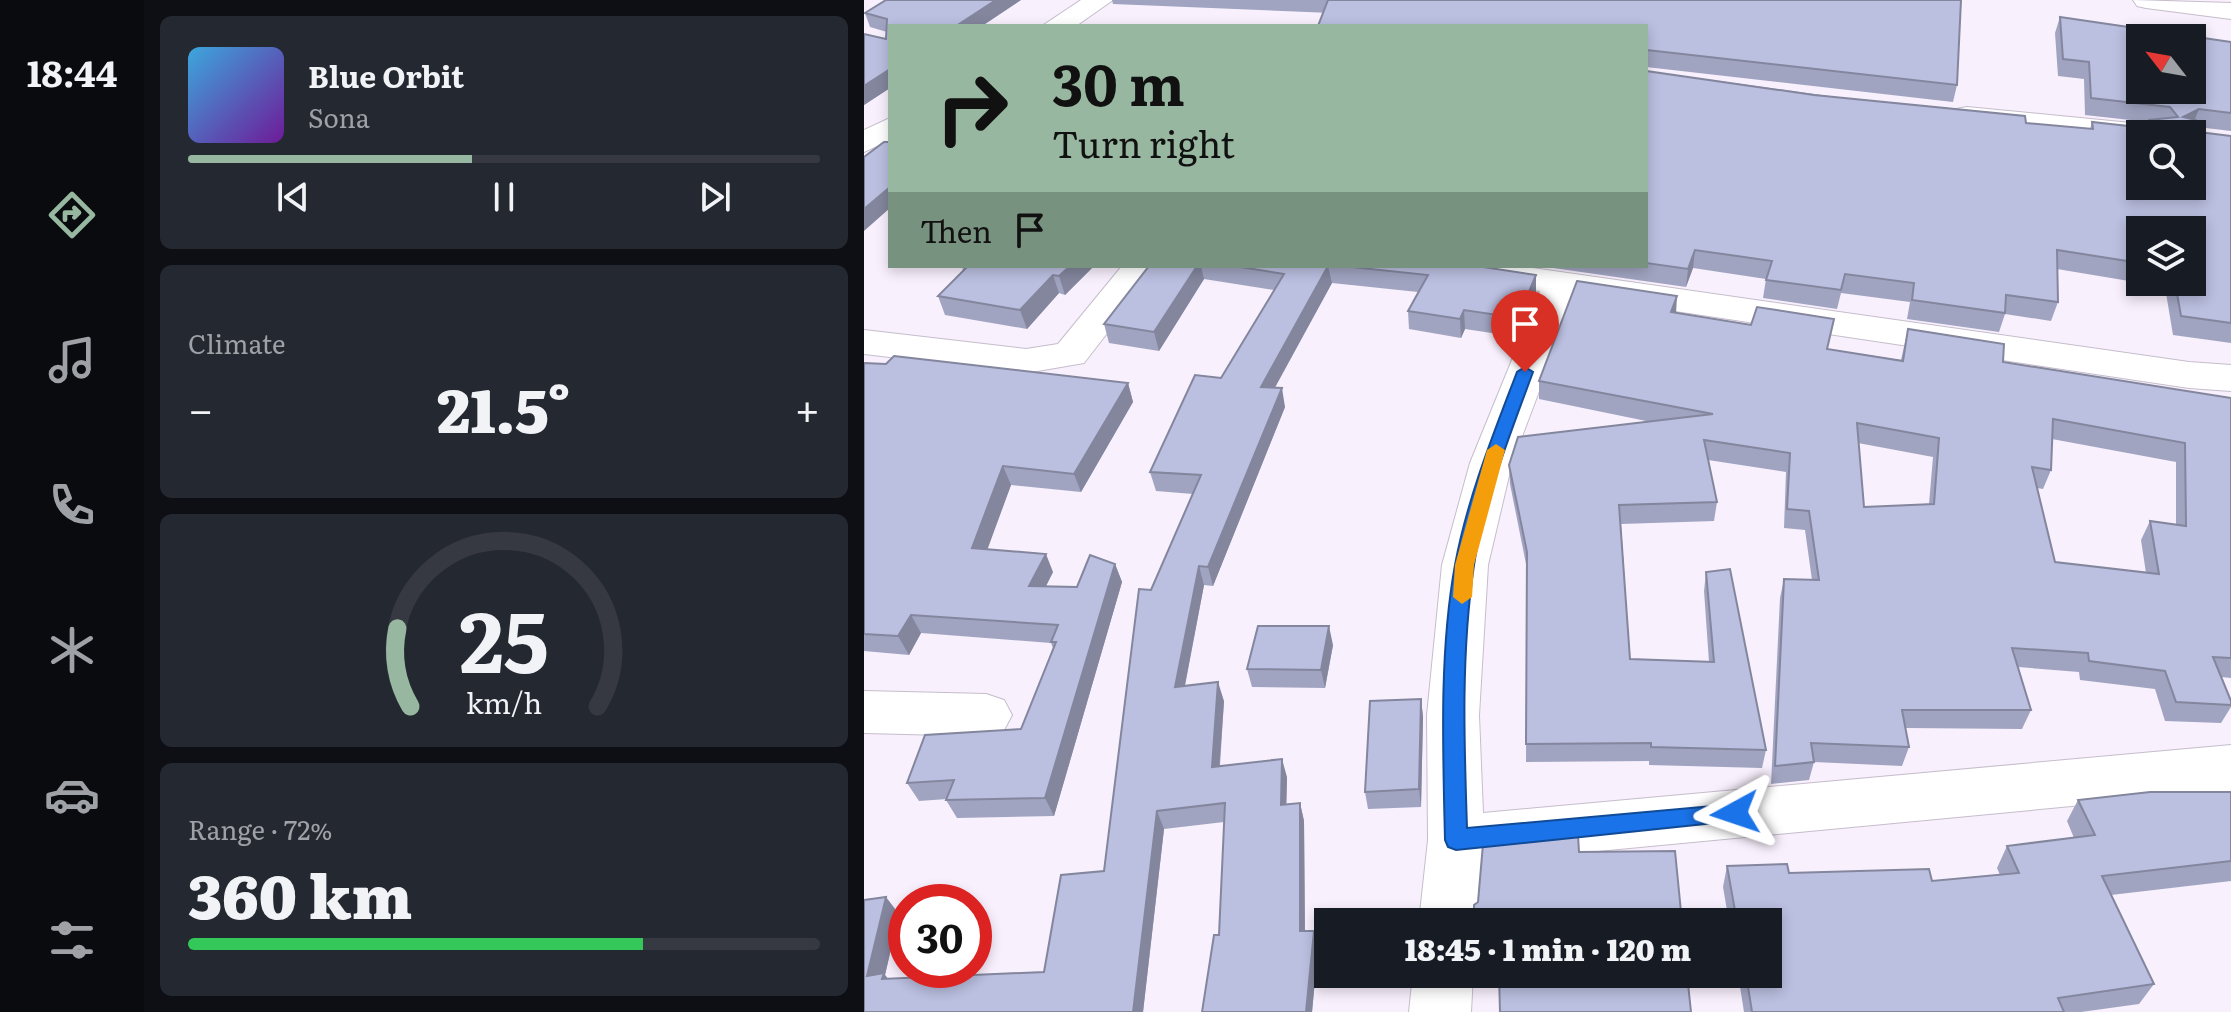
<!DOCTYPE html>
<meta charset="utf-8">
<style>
:root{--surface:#171b24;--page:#242831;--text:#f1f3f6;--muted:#9ea1a6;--line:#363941;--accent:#97b7a0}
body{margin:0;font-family:Literata,serif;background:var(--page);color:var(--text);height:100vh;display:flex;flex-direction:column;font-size:30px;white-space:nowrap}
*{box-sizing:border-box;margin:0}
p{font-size:26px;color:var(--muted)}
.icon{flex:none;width:44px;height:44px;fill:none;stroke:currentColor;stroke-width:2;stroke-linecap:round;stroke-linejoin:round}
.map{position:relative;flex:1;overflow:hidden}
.panel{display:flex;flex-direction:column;gap:16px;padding:16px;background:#0d0f14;width:720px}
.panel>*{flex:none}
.guide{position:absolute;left:24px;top:24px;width:760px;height:244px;border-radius:0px;box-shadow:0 4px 12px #0003;background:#97b7a0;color:#111;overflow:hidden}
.needle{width:52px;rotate:301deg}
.controls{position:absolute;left:1262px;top:24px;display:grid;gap:16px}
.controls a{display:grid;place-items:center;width:80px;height:80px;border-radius:0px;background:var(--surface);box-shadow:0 4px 12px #0003;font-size:40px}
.speed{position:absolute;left:24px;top:884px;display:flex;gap:16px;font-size:40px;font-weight:700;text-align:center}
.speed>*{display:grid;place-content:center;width:104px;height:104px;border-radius:50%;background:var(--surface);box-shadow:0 4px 12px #0003;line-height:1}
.speed .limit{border:12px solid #d22;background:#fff;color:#111}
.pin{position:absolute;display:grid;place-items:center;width:68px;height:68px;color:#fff;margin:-82px -34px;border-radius:50% 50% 50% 0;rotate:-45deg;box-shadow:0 0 8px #0007}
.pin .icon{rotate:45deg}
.me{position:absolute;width:88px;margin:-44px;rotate:265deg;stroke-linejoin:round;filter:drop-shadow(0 0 6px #0008)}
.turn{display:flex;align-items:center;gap:28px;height:168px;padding:0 32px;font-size:36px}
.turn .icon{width:104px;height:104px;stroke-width:2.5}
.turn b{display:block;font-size:56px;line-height:68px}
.then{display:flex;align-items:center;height:76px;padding:0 32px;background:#0003;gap:16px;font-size:30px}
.big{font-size:60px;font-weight:800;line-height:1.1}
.panel .tile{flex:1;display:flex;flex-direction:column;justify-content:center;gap:12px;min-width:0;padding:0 28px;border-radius:12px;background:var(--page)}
.panel .dial{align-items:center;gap:0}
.dial svg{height:208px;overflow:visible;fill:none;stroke:var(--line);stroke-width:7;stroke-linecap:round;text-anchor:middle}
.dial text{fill:var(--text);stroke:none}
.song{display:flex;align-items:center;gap:24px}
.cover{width:96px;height:96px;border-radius:12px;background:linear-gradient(135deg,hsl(200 70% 55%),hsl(280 70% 35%))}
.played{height:8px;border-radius:4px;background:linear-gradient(90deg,var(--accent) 45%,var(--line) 45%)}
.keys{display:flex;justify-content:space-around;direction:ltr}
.heat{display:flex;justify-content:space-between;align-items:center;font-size:44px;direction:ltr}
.charge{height:12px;border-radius:6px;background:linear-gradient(90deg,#34c759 72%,var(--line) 0)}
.trip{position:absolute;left:450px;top:908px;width:468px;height:80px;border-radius:0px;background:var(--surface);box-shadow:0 4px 12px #0003;font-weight:800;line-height:80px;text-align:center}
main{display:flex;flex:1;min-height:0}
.tab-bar{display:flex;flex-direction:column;width:144px;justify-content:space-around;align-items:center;background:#090b0e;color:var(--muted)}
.tab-bar .icon{width:56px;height:56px}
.tab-bar .on{color:var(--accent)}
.tab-bar b{font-size:36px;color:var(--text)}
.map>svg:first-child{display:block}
</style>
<main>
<nav class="tab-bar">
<b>18:44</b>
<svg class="icon on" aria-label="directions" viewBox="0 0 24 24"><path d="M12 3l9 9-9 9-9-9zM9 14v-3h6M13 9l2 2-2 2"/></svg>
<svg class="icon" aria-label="music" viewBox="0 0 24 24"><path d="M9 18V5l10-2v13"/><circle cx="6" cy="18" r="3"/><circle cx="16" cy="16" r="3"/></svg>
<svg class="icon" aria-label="phone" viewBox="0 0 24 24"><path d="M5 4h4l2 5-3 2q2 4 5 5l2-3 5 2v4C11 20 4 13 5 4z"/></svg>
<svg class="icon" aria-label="climate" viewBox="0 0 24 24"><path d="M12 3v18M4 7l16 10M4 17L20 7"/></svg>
<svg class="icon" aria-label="car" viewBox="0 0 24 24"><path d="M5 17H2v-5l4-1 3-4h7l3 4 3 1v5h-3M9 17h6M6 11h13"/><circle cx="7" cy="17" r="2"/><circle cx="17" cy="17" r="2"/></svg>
<svg class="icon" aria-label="filters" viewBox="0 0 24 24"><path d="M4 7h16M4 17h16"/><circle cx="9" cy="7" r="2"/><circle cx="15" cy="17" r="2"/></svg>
</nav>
<section class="panel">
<div class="tile">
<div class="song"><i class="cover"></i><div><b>Blue Orbit</b><p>Sona</p></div></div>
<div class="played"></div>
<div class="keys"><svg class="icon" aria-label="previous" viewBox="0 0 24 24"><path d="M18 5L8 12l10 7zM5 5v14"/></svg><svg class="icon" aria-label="pause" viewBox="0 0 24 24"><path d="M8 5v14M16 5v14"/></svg><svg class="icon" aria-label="next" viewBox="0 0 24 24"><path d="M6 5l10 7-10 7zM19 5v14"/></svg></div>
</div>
<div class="tile"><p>Climate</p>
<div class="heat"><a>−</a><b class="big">21.5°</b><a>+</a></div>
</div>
<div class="tile dial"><svg viewBox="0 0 100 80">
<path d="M14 69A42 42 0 1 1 86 69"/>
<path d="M14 69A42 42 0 0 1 9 39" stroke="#97b7a0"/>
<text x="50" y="56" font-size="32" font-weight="700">25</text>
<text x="50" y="72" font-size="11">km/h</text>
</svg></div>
<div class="tile"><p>Range · 72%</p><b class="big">360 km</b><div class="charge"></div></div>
</section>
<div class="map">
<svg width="1367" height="1012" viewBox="0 0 1367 1012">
<rect width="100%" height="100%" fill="#f8f0fd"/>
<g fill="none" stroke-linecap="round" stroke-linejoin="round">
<g stroke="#c6bdcc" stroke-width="2">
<path id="minor" d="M217,0H249L212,26H178Z
M1269,0L1367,3V19L1282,8L1273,6Z
M1103,107L1288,125L1299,127L1304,134H1276V142L1092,123L1088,116L1092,109Z
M26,118V140L0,152V130Z
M258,266H295L220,363L162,373L0,354V330L162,349L194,344Z
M561,266H654L1325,362L1367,365V391L1325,388L711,296L648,463L624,565L615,715L619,813L1367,745V791L618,862L613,922H555L564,840L563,715L578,565L606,463L676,291L579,277L566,274Z
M0,691L122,694L140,700L148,715L140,730L122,736L0,733Z
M549,974H609L607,1012H545Z"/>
</g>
<use href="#minor" fill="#fff" fill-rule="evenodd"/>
</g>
<path fill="#a1a4c1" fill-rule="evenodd" d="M22,0H157L118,26H26V88L0,105V34L22,39L23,32L6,27L1,13Z
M248,0H1097L1093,85L1089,102L782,67V26L249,4Z
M1196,17L1367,42V131L1333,127L1335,132L1367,136V343L1309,335L1301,287L1193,269L1194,302L1187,321L1141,314L1135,332L1043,319L1046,302L977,293L973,309L899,298L902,279L829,268L822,287L675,266H782V71L1162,123L1226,129L1228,122L1282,128L1284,122L1221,115L1220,79L1194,76L1191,33ZM1276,230L1328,282H1276Z
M98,266H230L201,295L195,293L163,329L81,315L74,296L99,271Z
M285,266H613L672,293L654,337L601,329L597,338L545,329L544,311L554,292L468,283L410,388L421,407L349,586L340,585L321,686L360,701L356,766L423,777L422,804L436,803L440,821L441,931L454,948L448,1012H338L355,935L360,822L300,829L279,1012H0L35,914L21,975L24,979L180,972L240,871L287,590L329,494L292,491L286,472L357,378L410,290L340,279L295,351L245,343L240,324Z
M812,313L964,349L1037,360L1044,329L1139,362L1367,398V678L1357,677L1367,701V707L1357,723L1301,721L1291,689L1216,680L1215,672L1154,667L1167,710L1158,729L1041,728L1045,747L1038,766L950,762L945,780L907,784L916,598L920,579L948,580L941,530L920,528L922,472L844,460L853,502L850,521L757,524L766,659L845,662L840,591L842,572L902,750L898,768L785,765V761L662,762L663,569L646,484L645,465L787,422L675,399V381ZM1188,439L1312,462V525L1286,521L1277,540L1282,573L1191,562L1173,488L1179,489L1187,470ZM994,443L1069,457L1065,504L1000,507Z
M0,363L264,383L269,402L217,492L147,485L123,549L189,572L182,586L213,587L251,564L258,582L190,816L93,818L82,800L83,799L55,801L43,783L157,729L189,648L187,643L57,633L45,655L0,651Z
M469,645L461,688L388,687L383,669Z
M557,699L559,717L557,807L504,809L501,792Z
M1367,792V881L1247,895L1290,984L1275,1004L1217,1012H880L874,974H904V922H865L859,887L863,866L925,873L1068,881L1136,875L1133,868L1143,846L1210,838L1203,821L1214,800Z"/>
<path fill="#83869d" d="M132,0H157L118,26H92Z
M26,69V88L0,105V86Z
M1335,109L1328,126L1319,117Z
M26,187V208L0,231V209Z
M831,250L829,268L822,287L824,269Z
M206,266H230L201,295L195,276Z
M333,266H337L340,279L295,351L290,332Z
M464,266L468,283L401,406L397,387Z
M189,275L195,293L163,329L156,310Z
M672,275V293L654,337V318Z
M813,296L812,314L807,312Z
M600,310L601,329L597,338L596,319Z
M264,383L269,402L217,492L210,474Z
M418,388L421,407L349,586L344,567Z
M139,466L147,485L117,567L108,548Z
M182,554L189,572L173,604L165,586Z
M251,564L258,582L190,816L181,798Z
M335,566L340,585L317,705L311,687Z
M47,615L57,633L45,655L34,636Z
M465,626L469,645L461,688L457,670Z
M354,682L360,701L354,785L348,767Z
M557,699L559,717L557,807L555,789Z
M418,759L423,777L422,823L417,805Z
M436,803L440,821L441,948L436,931Z
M293,811L300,829L279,1012H269Z
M22,897L35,914L21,975L33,990L3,976Z
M450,931L454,948L448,1012H442Z"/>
<path fill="#bbbfe0" stroke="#83869d" stroke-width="2" fill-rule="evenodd" d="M22,0H132L92,26H26V69L0,86V34L22,39L23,19L1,13Z
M464,0H1097L1093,85L783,50L782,51V26H454Z
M1196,17L1367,42V113L1335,109L1319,117L1332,120L1335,132L1367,136V323L1317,316L1311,282H1328V230H1276V263L1193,250L1194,302L1142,295L1141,313L1048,300L1050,283L981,274L977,290L902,280L908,261L831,250L824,269L782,263V71L950,95L1161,116L1162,123L1229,129L1228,122L1282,128L1285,120L1314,117L1306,107L1227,98L1225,62L1199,59ZM1276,38H1328V90H1276ZM1276,134H1328V186H1276Z
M20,142H26V187L0,209V157Z
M104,266H206L195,276L189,275L156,310L74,296Z
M285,266H333L290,332L240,324Z
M370,266H464L397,387L418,388L344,567L335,566L311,687L354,682L348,767L418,759L417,805L436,803V931H450L442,1012H338L350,935H355L361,803L293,811L269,1012H0V900L22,897L3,976L20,973L18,979L180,972L197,875L240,871L275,589L287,590L337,475L286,472L331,375L357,378L420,274Z
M478,266H613L672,275L654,318L600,310L596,319L544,311L564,275Z
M713,281L813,296L807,312L887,325L893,307L970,319L963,349L1039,361L1044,329L1140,344L1139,362L1367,398V658L1349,657L1367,701V705L1312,702L1301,671L1225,661L1224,653L1148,648L1167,710H1038L1045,747L947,743L950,762L911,766L920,579L955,580L945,511L923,509L926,453L840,440L853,502L755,505L766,659L850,662L842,572L866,569L902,750L787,747V743L662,744L663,552L645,465L654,437L849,414L675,381ZM1189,419L1321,443L1322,526L1286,521L1295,574L1191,562L1168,467L1187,470ZM993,423L1075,438L1070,504L1000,507Z
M30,356L264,383L210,474L139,466L108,548L182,554L165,586L213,587L226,555L251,564L181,798L82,800L90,780L43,783L61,735L157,729L192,642H187L194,625L47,615L34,636L0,634V363L22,364Z
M394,626H465L457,670L383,669Z
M557,699L555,789L501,792L506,701Z
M1286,792H1367V861L1238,876L1290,984L1194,998L1200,1012H888L882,974H904V922H873L863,866L923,864L925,873L1065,869L1068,881L1155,873L1143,846L1231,835L1214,800Z
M714,835L715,852L811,851L818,922H610V905L614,902L619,844Z
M635,974H823L827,1012H636Z"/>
<path fill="#1a73e8" stroke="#114b97" stroke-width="2" d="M661,367L669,372C646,435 620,499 610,565C597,652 600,741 603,828L871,804L879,806L882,813L879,820L592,850L584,847L581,840C579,750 575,653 591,565C603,499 629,435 653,372Z"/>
<path fill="#f59e0b" d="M632,444L641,450L610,565L608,597L598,604L589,597L591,565L623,450Z"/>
</svg>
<div class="controls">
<a><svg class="needle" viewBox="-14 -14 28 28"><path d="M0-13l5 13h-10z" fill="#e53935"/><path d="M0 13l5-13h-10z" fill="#9ea1a6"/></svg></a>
<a><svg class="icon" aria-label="search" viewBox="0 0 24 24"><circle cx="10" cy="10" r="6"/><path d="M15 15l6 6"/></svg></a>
<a><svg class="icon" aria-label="layers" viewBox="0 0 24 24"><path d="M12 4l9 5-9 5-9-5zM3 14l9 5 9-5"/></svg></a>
</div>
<div class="speed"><div class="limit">30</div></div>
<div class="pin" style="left:661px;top:372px;background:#d93025"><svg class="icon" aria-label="arrive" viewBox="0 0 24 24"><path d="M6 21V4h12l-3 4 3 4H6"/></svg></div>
<svg class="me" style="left:871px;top:813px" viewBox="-20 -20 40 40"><path d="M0-17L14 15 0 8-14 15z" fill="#1a73e8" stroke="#fff" stroke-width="4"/></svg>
<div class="trip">18:45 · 1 min · 120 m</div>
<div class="guide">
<div class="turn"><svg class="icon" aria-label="right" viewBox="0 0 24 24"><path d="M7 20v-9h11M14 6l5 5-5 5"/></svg><div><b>30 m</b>Turn right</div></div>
<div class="then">Then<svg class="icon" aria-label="arrive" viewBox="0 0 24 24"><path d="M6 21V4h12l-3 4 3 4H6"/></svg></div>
</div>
</div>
</main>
